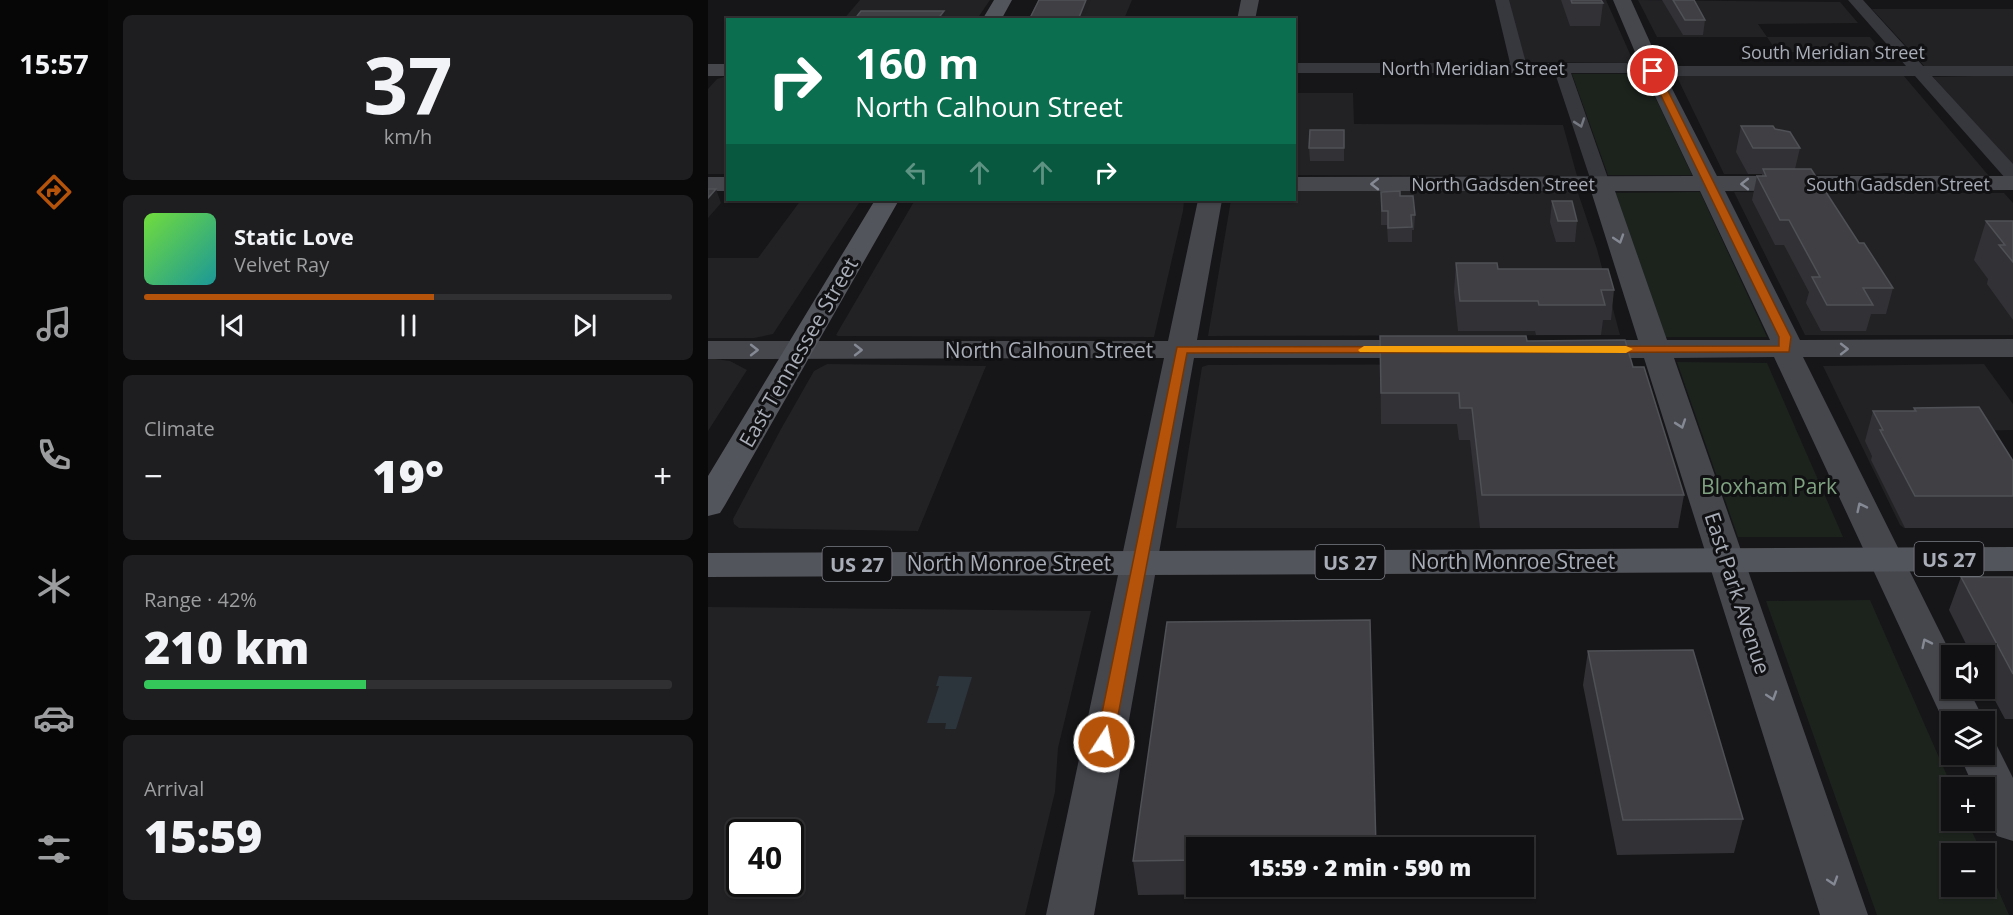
<!DOCTYPE html>
<meta charset="utf-8">
<style>
:root{--surface:#101012;--page:#1e1e20;--text:#f1f3f6;--muted:#9c9d9f;--line:#303032;--accent:#b45309}
body{margin:0;font-family:"Open Sans",sans-serif;background:var(--page);color:var(--text);height:100vh;display:flex;flex-direction:column;font-size:22px;white-space:nowrap}
*{box-sizing:border-box;margin:0}
p{font-size:20px;color:var(--muted)}
.icon{flex:none;width:33px;height:33px;fill:none;stroke:currentColor;stroke-width:2;stroke-linecap:round;stroke-linejoin:round}
.map{position:relative;flex:1;overflow:hidden}
.side{display:flex;flex-direction:column;gap:15px;padding:15px;background:#09090a;width:600px}
.side>*{flex:none}
.hud{position:absolute;left:18px;top:18px;width:570px;height:183px;border-radius:0px;box-shadow:0 2px 4px #0004,0 0 0 2px var(--line);background:#0b6e4f;color:#fff;overflow:hidden}
.buttons{position:absolute;left:1233px;top:645px;display:grid;gap:12px}
.buttons a{display:grid;place-items:center;width:54px;height:54px;border-radius:0px;background:var(--surface);box-shadow:0 2px 4px #0004,0 0 0 2px var(--line);font-size:30px}
.speed{position:absolute;left:18px;top:819px;display:flex;gap:12px;font-size:30px;font-weight:700;text-align:center}
.speed>*{display:grid;place-content:center;width:78px;height:78px;border-radius:50%;background:var(--surface);box-shadow:0 2px 4px #0004,0 0 0 2px var(--line);line-height:1}
.speed .limit{border:3px solid #111;border-radius:9px;background:#fff;color:#111}
.pin{position:absolute;display:grid;place-items:center;width:51px;height:51px;color:#fff;margin:-26px;border:3px solid #fff;border-radius:50%;box-shadow:0 2px 6px #0007}
.me{position:absolute;width:66px;margin:-33px;rotate:11deg;stroke-linejoin:round;filter:drop-shadow(0 0 4px #0008)}
.turn{display:flex;align-items:center;gap:21px;height:126px;padding:0 30px;font-size:27px}
.turn .icon{width:78px;height:78px;stroke-width:2.5}
.turn b{display:block;font-size:42px;line-height:51px}
.lanes{display:flex;align-items:center;height:57px;padding:0 30px;background:#0003;justify-content:center;gap:30px;direction:ltr}
.lanes .off{opacity:.35}
.big{font-size:45px;font-weight:800;line-height:1.1}
.side .widget{flex:1;display:flex;flex-direction:column;justify-content:center;gap:9px;min-width:0;padding:0 21px;border-radius:9px;background:var(--page)}
.side .dial{align-items:center;gap:0}
.dial b{font-size:78px;line-height:1}
.song{display:flex;align-items:center;gap:18px}
.cover{width:72px;height:72px;border-radius:9px;background:linear-gradient(135deg,hsl(100 70% 55%),hsl(180 70% 35%))}
.played{height:6px;border-radius:3px;background:linear-gradient(90deg,var(--accent) 55%,var(--line) 55%)}
.keys{display:flex;justify-content:space-around;direction:ltr}
.heat{display:flex;justify-content:space-between;align-items:center;font-size:33px;direction:ltr}
.charge{height:9px;border-radius:4px;background:linear-gradient(90deg,#34c759 42%,var(--line) 0)}
.trip{position:absolute;left:478px;top:837px;width:348px;height:60px;border-radius:0px;background:var(--surface);box-shadow:0 2px 4px #0004,0 0 0 2px var(--line);font-weight:800;line-height:60px;text-align:center}
main{display:flex;flex:1;min-height:0}
.tab-bar{display:flex;flex-direction:column;width:108px;justify-content:space-around;align-items:center;background:#060607;color:var(--muted)}
.tab-bar .icon{width:42px;height:42px}
.tab-bar .active{color:var(--accent)}
.tab-bar b{font-size:27px;color:var(--text)}
.map>svg:first-child{display:block}
</style>
<main>
<nav class="tab-bar">
<b>15:57</b>
<svg class="icon active" aria-label="directions" viewBox="0 0 24 24"><path d="M12 3l9 9-9 9-9-9zM9 14v-3h6M13 9l2 2-2 2"/></svg>
<svg class="icon" aria-label="music" viewBox="0 0 24 24"><path d="M9 18V5l10-2v13"/><circle cx="6" cy="18" r="3"/><circle cx="16" cy="16" r="3"/></svg>
<svg class="icon" aria-label="phone" viewBox="0 0 24 24"><path d="M5 4h4l2 5-3 2q2 4 5 5l2-3 5 2v4C11 20 4 13 5 4z"/></svg>
<svg class="icon" aria-label="climate" viewBox="0 0 24 24"><path d="M12 3v18M4 7l16 10M4 17L20 7"/></svg>
<svg class="icon" aria-label="car" viewBox="0 0 24 24"><path d="M5 17H2v-5l4-1 3-4h7l3 4 3 1v5h-3M9 17h6M6 11h13"/><circle cx="7" cy="17" r="2"/><circle cx="17" cy="17" r="2"/></svg>
<svg class="icon" aria-label="filters" viewBox="0 0 24 24"><path d="M4 7h16M4 17h16"/><circle cx="9" cy="7" r="2"/><circle cx="15" cy="17" r="2"/></svg>
</nav>
<section class="side">
<div class="widget dial"><b>37</b><p>km/h</p></div>
<div class="widget">
<div class="song"><i class="cover"></i><div><b>Static Love</b><p>Velvet Ray</p></div></div>
<div class="played"></div>
<div class="keys"><svg class="icon" aria-label="previous" viewBox="0 0 24 24"><path d="M18 5L8 12l10 7zM5 5v14"/></svg><svg class="icon" aria-label="pause" viewBox="0 0 24 24"><path d="M8 5v14M16 5v14"/></svg><svg class="icon" aria-label="next" viewBox="0 0 24 24"><path d="M6 5l10 7-10 7zM19 5v14"/></svg></div>
</div>
<div class="widget"><p>Climate</p>
<div class="heat"><a>−</a><b class="big">19°</b><a>+</a></div>
</div>
<div class="widget"><p>Range · 42%</p><b class="big">210 km</b><div class="charge"></div></div>
<div class="widget"><p>Arrival</p><b class="big">15:59</b></div>
</section>
<div class="map">
<svg width="1305" height="915" viewBox="0 0 1305 915">
<rect width="100%" height="100%" fill="#161618"/>
<path fill="#222225" fill-rule="evenodd" d="M152,0H282L269,19L135,20Z
M332,0H424L416,19L321,20Z
M800,0H898L926,63L817,62Z
M930,0L1132,2L1150,23L1050,24L1059,37H1162L1174,52H1069L1059,37H949Z
M1164,9H1305V69H1219Z
M968,75H1195L1281,176L1240,177L1178,173L1157,175L1016,174Z
M1305,75V165L1225,77Z
M19,76V174H0V89L9,79Z
M587,93H645L646,124L855,125L869,176L587,175Z
M868,187L889,249L912,335L500,336L523,200H586L587,190Z
M1026,192L1296,193L1305,203V335H1097Z
M93,200H153L65,334L46,338H0V258H50Z
M207,200H476L475,211L446,337L130,336L128,335Z
M0,358L22,361L39,370L0,431Z
M119,364L278,366L210,531L31,528L26,524L25,519L73,429L106,371Z
M923,364L971,528H468L494,367L500,365Z
M1276,364L1305,404V430L1258,431L1305,506V528H1196L1192,525L1115,366Z
M0,607L383,611L350,748L347,792L317,915H0ZM32,832H82V884H32Z"/>
<path fill="#1c231d" d="M864,74H936L984,175H900Z
M992,192L1059,337H956L902,193Z
M969,362L1059,363L1135,537H1030Z
M1162,600L1244,787V820L1259,821L1274,853L1244,854V886H1276L1277,860L1301,915H1169L1058,601Z"/>
<path fill="#2c353c" d="M231,676L264,677L248,729H237L238,723H219L231,686H228Z"/>
<g fill="none" stroke-linecap="round" stroke-linejoin="round">
<path fill="#37383d" fill-rule="evenodd" d="M787,0H801L818,63H944L951,66H1198L1140,0H1155L1215,66H1305V76H1224L1305,164V181L1298,179L1207,76H945L938,73H863L902,184L900,188H886L884,184L847,73H586V63H802Z"/>
<path fill="#45474d" fill-rule="evenodd" d="M533,0H551L547,20H529Z
M905,0H923L955,71L1009,176H1305V190L1017,191L1092,340L1305,339V357H1095L1244,656V688H1260L1277,722L1276,723L1244,722V734L1241,733L1066,357L966,358L1160,915H1112L936,358H875L865,355L860,349L865,343L875,340H930L883,191H586V177L985,176L935,71ZM907,191H992L1062,340H959Z
M0,64H20V76H0Z
M0,177H20V191H0Z
M490,200H514L489,340H715L725,343L730,349L725,355L715,358H486L386,915H338L456,358L0,359V341H460Z
M1276,739L1287,742L1305,778V841L1289,836L1276,810V788H1266L1251,754H1276Z"/>
<path fill="#53555c" fill-rule="evenodd" d="M286,0H304L293,20H274Z
M167,200H191L17,505L12,513L0,516V476Z
M1305,547V571L0,577V553Z"/>
</g>
<path fill="#323236" d="M853,0H893L895,3L892,26H862Z
M954,0H986L997,20L995,35H975Z
M1033,126L1067,129L1092,148L1087,169L1151,243L1185,288L1178,314H1163L1158,331H1113L1098,303L1101,292L1076,245H1067L1044,200L1049,176H1054V174H1040L1028,152Z
M636,130V161H602L601,148Z
M673,192L692,196L707,215L706,230H704V242H680L679,225H673Z
M844,201L869,221L867,242H848L842,222Z
M1278,221H1305V320L1279,284L1280,279L1266,260Z
M748,263L790,269L906,290L903,320H895L893,335H828L827,331H750L746,292Z
M672,336L819,341L925,367L976,495L970,528H772L762,440H751L749,424H673Z
M1206,408L1305,461V528H1197L1163,460L1164,456L1157,441L1165,411H1205Z
M1253,577H1305V719H1297L1276,680V656H1264L1241,610Z
M880,651L1035,819L1026,853L909,855L875,685Z
M489,848V886H668V893L430,895L425,861Z"/>
<path fill="#212124" d="M378,0H383L375,20H370Z
M236,11L237,20H229Z
M8,189L13,203L0,218V198Z"/>
<path fill="#3f3f44" stroke="#4f5156" stroke-width="1.5" d="M331,0H378L370,20H321Z
M863,0H893L895,3H864Z
M965,0H986L997,20H977Z
M153,11H236L229,20H146Z
M1033,126H1065L1067,129L1082,132L1092,148H1045Z
M602,130H636V148H601Z
M1055,169H1103L1151,243H1156L1185,288H1155L1165,305H1119L1104,277H1112L1081,220H1072L1049,176H1058Z
M0,189H8L0,198Z
M692,191V196H705L707,215H703L704,227L680,228V211H674L673,192Z
M844,201H864L869,221H850Z
M1278,221H1305V262L1291,245H1297Z
M748,263H789L790,269H900L906,290H893L897,305H831L830,301H752Z
M672,336H818L819,341L917,340L925,367H936L976,495H774L764,408H752L751,393H673Z
M1271,407L1305,461V496H1207L1172,430H1175L1165,411H1208L1206,408Z
M1253,577H1305V674Z
M662,620L668,848H489V860L425,861L459,622Z
M985,650L1035,819L915,820L880,651Z"/>
<defs><path id="oneway-chevron" d="M-2-3.5L2.5 0L-2 3.5" fill="none" stroke-width="1.6" stroke-linecap="round" stroke-linejoin="round" transform="scale(1.5)"/></defs>
<use stroke="#757881" href="#oneway-chevron" transform="translate(872 123) rotate(71)"/>
<g stroke="#858993">
<use href="#oneway-chevron" transform="translate(667 184) rotate(180)"/>
<use href="#oneway-chevron" transform="translate(1037 184) rotate(180)"/>
<use href="#oneway-chevron" transform="translate(911 239) rotate(72)"/>
<use href="#oneway-chevron" transform="translate(1136 349)"/>
<use href="#oneway-chevron" transform="translate(46 350)"/>
<use href="#oneway-chevron" transform="translate(150 350)"/>
<use href="#oneway-chevron" transform="translate(973 424) rotate(71)"/>
<use href="#oneway-chevron" transform="translate(1153 507) rotate(-116)"/>
<use href="#oneway-chevron" transform="translate(1218 643) rotate(-116)"/>
<use href="#oneway-chevron" transform="translate(1064 696) rotate(72)"/>
<use href="#oneway-chevron" transform="translate(1125 881) rotate(72)"/>
</g>
<path fill="#b45309" stroke="#753606" stroke-width="1.5" d="M945,68L950,71L1083,337L1081,352L479,353L405,742L403,747L396,749L390,747L388,742L469,347L1071,346V337L941,71Z"/>
<path fill="#f59e0b" d="M656,346H918L925,349L918,353L652,352L650,350Z"/>
<g text-anchor="middle" dominant-baseline="central" stroke-width="6" stroke-linejoin="round" paint-order="stroke">
<g font-size="18" fill="#a8adb8" stroke="#111113">
<text x="1125" y="52">South Meridian Street</text>
<text x="765" y="68">North Meridian Street</text>
<text x="795" y="184">North Gadsden Street</text>
<text x="1190" y="184">South Gadsden Street</text>
</g>
<g fill="#111113" stroke="#7b7e86" stroke-width="1.5">
<rect x="1206.5" y="542" width="69" height="34" rx="4.5"/>
<rect x="607.5" y="545" width="69" height="34" rx="4.5"/>
<rect x="114.5" y="547" width="69" height="34" rx="4.5"/>
</g>
<g font-size="20" font-weight="bold" fill="#a8adb8">
<text x="1241" y="559">US 27</text>
<text x="642" y="562">US 27</text>
<text x="149" y="564">US 27</text>
</g>
<g font-size="21" fill="#a8adb8" stroke="#111113">
<text x="341" y="350">North Calhoun Street</text>
<text transform="translate(90 352) rotate(-60)">East Tennessee Street</text>
<text x="805" y="561">North Monroe Street</text>
<text x="301" y="563">North Monroe Street</text>
<text transform="translate(1030 593) rotate(72)">East Park Avenue</text>
</g>
<g font-size="21" fill="#7fa381" stroke="#111113">
<text x="1061" y="486">Bloxham Park</text>
</g>
</g>
</svg>
<div class="buttons">
<a><svg class="icon" aria-label="sound" viewBox="0 0 24 24"><path d="M4 9h4l5-4v14l-5-4H4zM17 9q2 3 0 6"/></svg></a>
<a><svg class="icon" aria-label="layers" viewBox="0 0 24 24"><path d="M12 4l9 5-9 5-9-5zM3 14l9 5 9-5"/></svg></a>
<a>+</a>
<a>−</a>
</div>
<div class="speed"><div class="limit">40</div></div>
<div class="pin" style="left:945px;top:71px;background:#d93025"><svg class="icon" aria-label="arrive" viewBox="0 0 24 24"><path d="M6 21V4h12l-3 4 3 4H6"/></svg></div>
<svg class="me" style="left:396px;top:742px" viewBox="-20 -20 40 40"><circle r="17" fill="#b45309" stroke="#fff" stroke-width="3"/><path d="M0-11L8 9 0 5-8 9z" fill="#fff"/></svg>
<div class="trip">15:59 · 2 min · 590 m</div>
<div class="hud">
<div class="turn"><svg class="icon" aria-label="right" viewBox="0 0 24 24"><path d="M7 20v-9h11M14 6l5 5-5 5"/></svg><div><b>160 m</b>North Calhoun Street</div></div>
<div class="lanes"><svg class="icon off" aria-label="left" viewBox="0 0 24 24"><path d="M17 20v-9H6M10 6l-5 5 5 5"/></svg><svg class="icon off" aria-label="ahead" viewBox="0 0 24 24"><path d="M12 20V5M6 11l6-6 6 6"/></svg><svg class="icon off" aria-label="ahead" viewBox="0 0 24 24"><path d="M12 20V5M6 11l6-6 6 6"/></svg><svg class="icon" aria-label="right" viewBox="0 0 24 24"><path d="M7 20v-9h11M14 6l5 5-5 5"/></svg></div>
</div>
</div>
</main>
